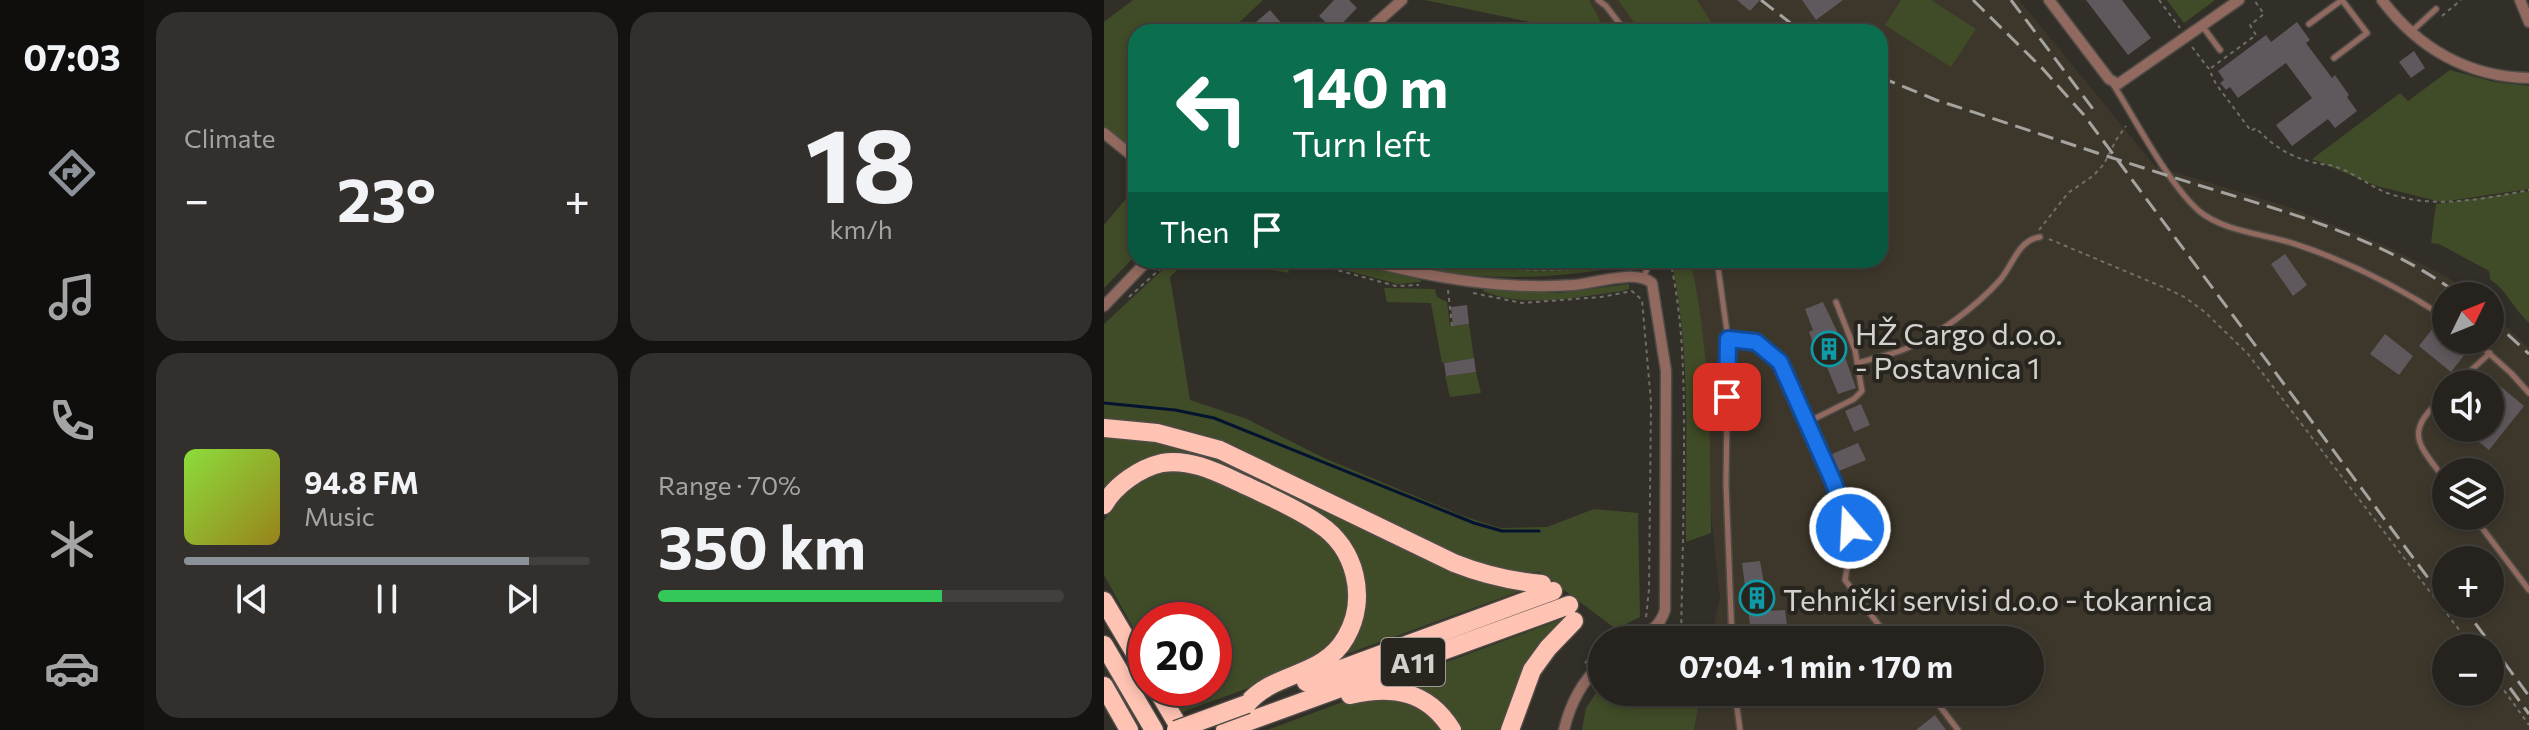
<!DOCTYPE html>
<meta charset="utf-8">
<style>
:root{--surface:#26231f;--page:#322f2c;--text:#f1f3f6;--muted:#a4a4a4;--line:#42403d;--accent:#8c9099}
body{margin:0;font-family:Commissioner,sans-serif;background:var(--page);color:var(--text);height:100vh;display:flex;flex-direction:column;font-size:30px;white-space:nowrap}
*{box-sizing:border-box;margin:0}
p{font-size:26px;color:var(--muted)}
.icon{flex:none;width:44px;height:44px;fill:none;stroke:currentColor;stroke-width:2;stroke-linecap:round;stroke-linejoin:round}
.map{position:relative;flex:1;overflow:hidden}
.panel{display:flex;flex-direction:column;gap:12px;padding:12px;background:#151311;width:960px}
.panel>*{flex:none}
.guide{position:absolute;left:24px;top:24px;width:760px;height:244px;border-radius:24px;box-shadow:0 4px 12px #0003,0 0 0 2px var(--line);background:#0b6e4f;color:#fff;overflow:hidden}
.needle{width:52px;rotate:47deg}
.tools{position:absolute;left:1328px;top:282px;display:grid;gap:16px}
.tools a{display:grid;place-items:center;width:72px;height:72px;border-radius:50%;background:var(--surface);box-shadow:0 4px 12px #0003,0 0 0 2px var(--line);font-size:40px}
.speed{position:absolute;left:24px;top:602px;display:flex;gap:16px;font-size:40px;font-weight:700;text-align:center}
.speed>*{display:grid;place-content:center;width:104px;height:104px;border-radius:50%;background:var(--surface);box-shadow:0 4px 12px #0003,0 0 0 2px var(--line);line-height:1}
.speed .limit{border:12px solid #d22;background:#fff;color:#111}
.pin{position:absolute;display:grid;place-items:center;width:68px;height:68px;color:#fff;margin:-34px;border-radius:16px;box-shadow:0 4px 12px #0006}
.me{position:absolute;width:88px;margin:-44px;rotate:341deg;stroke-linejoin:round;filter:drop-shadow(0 0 6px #0008)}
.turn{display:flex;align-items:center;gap:28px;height:168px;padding:0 32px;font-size:36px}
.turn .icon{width:104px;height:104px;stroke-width:2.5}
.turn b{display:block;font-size:56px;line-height:68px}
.then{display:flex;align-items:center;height:76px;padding:0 32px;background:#0003;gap:16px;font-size:30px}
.big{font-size:60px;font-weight:700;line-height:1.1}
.panel .card{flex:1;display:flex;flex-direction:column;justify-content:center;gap:12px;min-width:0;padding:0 28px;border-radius:24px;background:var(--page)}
.panel .dial{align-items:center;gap:0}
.dial b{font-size:104px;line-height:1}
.song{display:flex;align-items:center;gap:24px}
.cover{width:96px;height:96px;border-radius:12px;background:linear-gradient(135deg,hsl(90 70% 55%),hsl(50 70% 35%))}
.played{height:8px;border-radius:4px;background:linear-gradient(90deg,var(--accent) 85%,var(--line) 85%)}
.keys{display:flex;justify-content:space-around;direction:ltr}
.heat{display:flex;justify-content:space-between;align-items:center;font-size:44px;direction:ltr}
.charge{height:12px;border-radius:6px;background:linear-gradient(90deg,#34c759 70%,var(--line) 0)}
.panel .tiles{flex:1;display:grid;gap:12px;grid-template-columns:repeat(2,1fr)}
.trip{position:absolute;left:484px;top:626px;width:456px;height:80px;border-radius:40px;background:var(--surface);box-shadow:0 4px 12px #0003,0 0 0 2px var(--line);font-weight:700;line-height:80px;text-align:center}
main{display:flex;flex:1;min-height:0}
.menu{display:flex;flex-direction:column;width:144px;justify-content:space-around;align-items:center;background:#0f0e0c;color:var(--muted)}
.menu .icon{width:56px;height:56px}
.menu .selected{color:var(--accent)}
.menu b{font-size:36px;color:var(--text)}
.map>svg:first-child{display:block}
</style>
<main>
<nav class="menu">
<b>07:03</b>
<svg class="icon selected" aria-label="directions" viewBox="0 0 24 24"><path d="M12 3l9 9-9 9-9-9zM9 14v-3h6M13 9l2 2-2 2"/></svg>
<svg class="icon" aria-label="music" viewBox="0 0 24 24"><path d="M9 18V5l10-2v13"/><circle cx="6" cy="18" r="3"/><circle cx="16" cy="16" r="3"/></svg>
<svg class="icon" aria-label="phone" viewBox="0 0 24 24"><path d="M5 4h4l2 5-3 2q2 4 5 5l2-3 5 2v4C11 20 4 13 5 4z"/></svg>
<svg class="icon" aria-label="climate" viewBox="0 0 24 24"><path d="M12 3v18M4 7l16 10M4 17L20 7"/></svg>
<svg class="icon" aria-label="car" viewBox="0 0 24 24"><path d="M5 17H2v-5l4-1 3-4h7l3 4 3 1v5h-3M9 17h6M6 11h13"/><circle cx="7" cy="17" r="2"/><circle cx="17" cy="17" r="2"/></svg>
</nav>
<section class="panel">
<div class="tiles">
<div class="card"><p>Climate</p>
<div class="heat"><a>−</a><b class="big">23°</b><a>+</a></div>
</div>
<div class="card dial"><b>18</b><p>km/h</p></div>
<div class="card">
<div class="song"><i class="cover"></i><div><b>94.8 FM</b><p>Music</p></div></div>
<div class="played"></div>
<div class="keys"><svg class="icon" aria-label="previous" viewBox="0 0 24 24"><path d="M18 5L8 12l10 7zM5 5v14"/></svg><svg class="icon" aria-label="pause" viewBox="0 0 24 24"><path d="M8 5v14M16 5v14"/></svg><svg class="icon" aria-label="next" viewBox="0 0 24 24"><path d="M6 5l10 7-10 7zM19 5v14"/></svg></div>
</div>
<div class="card"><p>Range · 70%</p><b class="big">350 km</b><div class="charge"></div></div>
</div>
</section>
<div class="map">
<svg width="1425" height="730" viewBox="0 0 1425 730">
<rect width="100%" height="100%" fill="#322f29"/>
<path fill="#3d372b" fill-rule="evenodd" d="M484,0H915L1051,166L1185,207L1280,245L1345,278L1368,296H1342V340H1386V311L1425,348V730H590L597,692H926V640H607L616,597L580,260H776V32H502ZM1342,384H1386V428H1342ZM1342,472H1386V516H1342ZM1342,560H1386V604H1342ZM1342,648H1386V692H1342Z"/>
<path fill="#404c27" d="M29,0H159L125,32H32V151L0,129V22Z
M321,0H485L502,32H473Z
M514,0H593L611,28L605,32H537Z
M797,0H827L872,29L847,67L781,25Z
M1063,0H1111L1080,23Z
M1346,70L1390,82L1425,86V189L1337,202L1273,186L1208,159L1296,93L1304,101Z
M32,187V255L0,288V225Z
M1425,191V323C1409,308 1404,292 1386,279L1385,271L1335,244L1327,243L1332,204Z
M69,260H83L66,277L86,400L143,419L220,458L359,516L396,528L443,527L490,509L534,513L536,617L512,629L436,572L418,573L390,569L349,554L121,441L80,429L38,422L0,419V324Z
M152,260H182L185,273L169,270Z
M203,260H237L317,280V282L294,284Z
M284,260H321L367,267L415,270L471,268L518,261L522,266C440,281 364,282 284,260Z
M351,260H495C447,267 399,267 351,260Z
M567,260H586C607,349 606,441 607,533L582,542C581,448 588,352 567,260Z
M525,284V289L518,291C474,297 422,309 379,291L380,289L455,293Z
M280,288L331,289L333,297L343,302L346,326L365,324L370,358L338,363L327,303L283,302Z
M372,372L377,393L346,397L341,376Z
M0,435L95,448L380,582L395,587L422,589L237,656L249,638L247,549L88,458L0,496Z
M68,470L105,476L207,525L235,552L248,597L238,634L219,654L172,678L78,712L64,688H110V620H42V651L0,575V521L16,494L42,476Z
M466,616L400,730H356L289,682Z
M498,684V692H597L590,730H478L482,708Z
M276,695L313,705L342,730H163L236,703Z"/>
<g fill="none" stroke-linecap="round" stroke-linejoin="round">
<path stroke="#04132f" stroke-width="3" d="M0,403L71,410L110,418L370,523L398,531H435"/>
</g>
<path fill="#5f585d" d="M230,0H245L253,8L231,31L215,16Z
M633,0H656L646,11Z
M698,0H739L712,20Z
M982,0H1018L1047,38L1024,55Z
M166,10L185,32H159L151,23Z
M1193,22L1206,40L1202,43L1228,78L1231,75L1245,95L1243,97L1253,111L1231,128L1224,119L1188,146L1172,125L1208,98L1182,63L1134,98L1126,87L1122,90L1116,83L1120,80L1114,71L1162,35L1167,42Z
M1310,51L1321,68L1307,78L1295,62Z
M1181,254L1203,285L1189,296L1167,264Z
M719,302L739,344L737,346L752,388L734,394L717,352L713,354L705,332L709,330L701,309Z
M363,305L365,324L349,326L347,307Z
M1329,328L1361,354L1347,372L1315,346Z
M1281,334L1309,356L1295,375L1266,354Z
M370,358L372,372L342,376L340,363Z
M1379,372L1420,406L1385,450L1357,428H1386V384H1369Z
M757,404L766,425L750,432L741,411Z
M754,443L762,460L735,471L728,454Z
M656,561L665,611L681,610L685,640H648L638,563Z
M831,715L842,730H812Z"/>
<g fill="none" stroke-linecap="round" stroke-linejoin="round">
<g stroke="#4f4c47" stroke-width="8">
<path id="lane" d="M494,0L502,6L522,32
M1205,24L1238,0
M1099,27L1116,50
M1307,32L1332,9
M1230,58L1263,33L1238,0
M1009,84C1031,119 1065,185 1095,211C1119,231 1159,234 1188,243C1244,261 1293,286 1342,318
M613,260L624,339L622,484L628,640
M540,277L546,260
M624,339L652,342L676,362L686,379L700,417L729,481L746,528L747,545L741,580L786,640
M1370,340L1407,373L1425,393
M754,363C770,358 786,355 801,349C833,336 873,306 896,280C909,265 914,240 936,237
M1352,384L1386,353
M1342,394C1300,433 1311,440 1342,481
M702,423L750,399L758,391L751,350L732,302
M1369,516L1425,590
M550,629L558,640
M631,692L636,730
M825,692L854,730"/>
</g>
<g stroke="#4f4c47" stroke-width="13">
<path id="street" d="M945,0L1005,79L1014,84L1135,0
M1278,0C1314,48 1364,77 1425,78
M1416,0L1425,22
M262,32L298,0
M0,133L32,159
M260,260C330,278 398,290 470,285C492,283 531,269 548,283L562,371L561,610C556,627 545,632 530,640
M0,306L44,260
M460,730C466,704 478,681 498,663"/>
</g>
<g stroke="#4f4c47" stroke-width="21">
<path id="highway" d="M0,428L53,433L116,450L350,563C380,575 406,581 438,584
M0,505C11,485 36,468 58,463C89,458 118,475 145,487C168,498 194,509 215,524C252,548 264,599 242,637C219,678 170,671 143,704
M0,601L42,672
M0,645L50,730
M202,682L449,591
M0,686L25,730
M52,688L77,730
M246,695C289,685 324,691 348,730
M121,730L465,605
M406,730L428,670L444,648L470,621"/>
</g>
<path stroke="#716e69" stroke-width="2" stroke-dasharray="4 4" stroke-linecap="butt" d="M1055,0L1076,28
M1338,16L1357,0
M1088,47L1105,69L1112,84L1147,131L1152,128C1168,145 1184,156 1208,162C1216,165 1224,164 1232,167C1251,173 1266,187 1286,194C1330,209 1380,199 1425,190
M1107,68L1152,35L1146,25L1160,14L1150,0
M935,230L964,193L989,176L1000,164L1012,140L1022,126
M945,239L1066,290L1082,298L1102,313L1144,354L1369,648
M196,260L292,286L315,285
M334,260C388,270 471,276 524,260
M566,260C580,322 580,387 580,450C580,513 578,577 577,640
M344,290L348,326
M369,293L418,303L497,297L528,291L538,300L547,402L545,589L542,618
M25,297L66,260
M510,640L522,634
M481,663L498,648
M1386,671L1425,725"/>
<use href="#lane" stroke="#91695e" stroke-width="5"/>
<use href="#street" stroke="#91695e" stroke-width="10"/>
<use href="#highway" stroke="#fec3b2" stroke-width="18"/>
<path stroke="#a5a39f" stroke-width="3" stroke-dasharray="16 8" stroke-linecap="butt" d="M657,0L698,32
M869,0L938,68L980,115L1342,602
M907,0L989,109
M776,77L832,100C919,128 1006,158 1094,185C1186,213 1279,238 1357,296
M1386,318L1425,354
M1357,604L1425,696
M1406,688L1425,714"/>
<g stroke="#4f4c47" stroke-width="21" stroke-linecap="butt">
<path id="highway-bridge" d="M72,730L143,704"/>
</g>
<use href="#highway-bridge" stroke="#fec3b2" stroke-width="18"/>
</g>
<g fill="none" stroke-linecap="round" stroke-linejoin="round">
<g stroke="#114b97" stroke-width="20">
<path id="route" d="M623,397L624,339L652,342L676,362L729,481L746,528"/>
</g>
<use href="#route" stroke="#1a73e8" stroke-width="14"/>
</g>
<defs>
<g id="building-ring" transform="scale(1.8)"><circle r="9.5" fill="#28251f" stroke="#0f9aa8" stroke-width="1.5"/><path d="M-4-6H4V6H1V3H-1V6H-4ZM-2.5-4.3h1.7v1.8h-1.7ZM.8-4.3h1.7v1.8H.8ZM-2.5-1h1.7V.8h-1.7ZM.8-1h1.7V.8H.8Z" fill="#0f9aa8"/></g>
</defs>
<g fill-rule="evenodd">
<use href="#building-ring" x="725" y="349"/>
<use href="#building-ring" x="653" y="598"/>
</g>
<g text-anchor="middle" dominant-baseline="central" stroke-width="8" stroke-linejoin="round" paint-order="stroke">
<rect fill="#28251f" stroke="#a09d99" stroke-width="2" x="277" y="638" width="64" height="48" rx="6"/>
<g font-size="28" font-weight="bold" fill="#d3d1cd">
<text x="309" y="662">A11</text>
</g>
<g font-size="30" fill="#d3d1cd" stroke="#28251f" text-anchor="start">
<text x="751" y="332">HŽ Cargo d.o.o.<tspan x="751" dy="34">- Postavnica 1</tspan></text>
<text x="679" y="598">Tehnički servisi d.o.o - tokarnica</text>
</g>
</g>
</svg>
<div class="tools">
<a><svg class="needle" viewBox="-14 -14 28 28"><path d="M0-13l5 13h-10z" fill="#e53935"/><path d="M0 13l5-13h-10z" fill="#a4a4a4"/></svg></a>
<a><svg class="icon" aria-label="sound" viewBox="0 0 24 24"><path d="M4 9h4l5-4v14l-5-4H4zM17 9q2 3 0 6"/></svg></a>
<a><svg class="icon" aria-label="layers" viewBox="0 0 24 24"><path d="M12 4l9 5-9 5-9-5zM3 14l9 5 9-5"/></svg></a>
<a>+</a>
<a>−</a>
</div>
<div class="speed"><div class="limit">20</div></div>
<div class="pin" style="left:623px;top:397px;background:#d93025"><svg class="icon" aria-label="arrive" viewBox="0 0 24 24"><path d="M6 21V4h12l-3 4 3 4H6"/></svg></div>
<svg class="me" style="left:746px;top:528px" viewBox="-20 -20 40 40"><circle r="17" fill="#1a73e8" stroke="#fff" stroke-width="3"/><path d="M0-11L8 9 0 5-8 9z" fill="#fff"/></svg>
<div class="trip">07:04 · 1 min · 170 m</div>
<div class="guide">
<div class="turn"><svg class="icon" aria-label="left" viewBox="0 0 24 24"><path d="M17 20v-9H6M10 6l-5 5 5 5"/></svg><div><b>140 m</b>Turn left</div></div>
<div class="then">Then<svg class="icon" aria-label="arrive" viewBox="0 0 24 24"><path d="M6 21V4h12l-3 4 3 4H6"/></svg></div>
</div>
</div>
</main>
